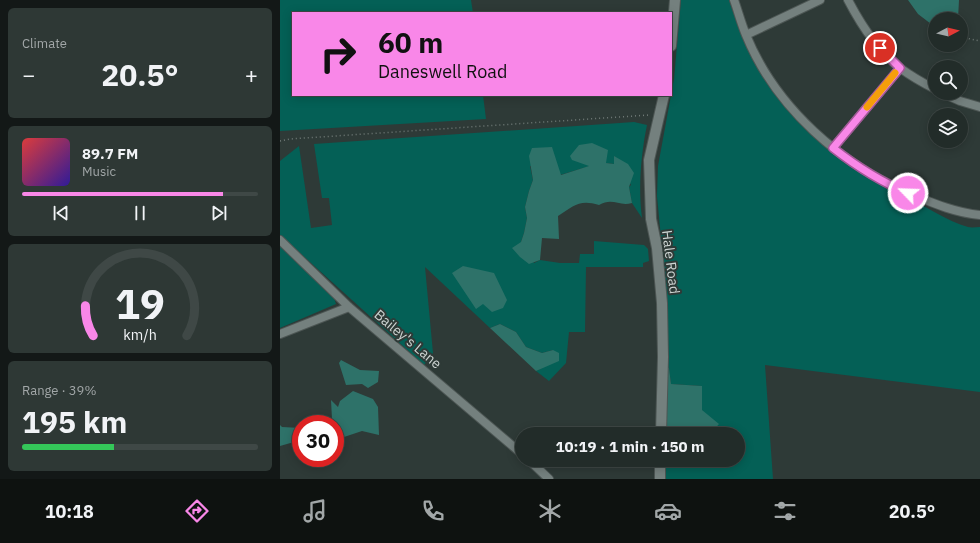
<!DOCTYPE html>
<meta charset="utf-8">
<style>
:root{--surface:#222c29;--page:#2e3835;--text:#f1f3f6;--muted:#a2a7a8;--line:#3f4846;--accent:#f987e8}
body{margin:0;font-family:"IBM Plex Sans",sans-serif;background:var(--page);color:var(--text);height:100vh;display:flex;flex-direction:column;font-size:15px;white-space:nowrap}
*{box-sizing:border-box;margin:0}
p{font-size:13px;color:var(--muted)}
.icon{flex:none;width:22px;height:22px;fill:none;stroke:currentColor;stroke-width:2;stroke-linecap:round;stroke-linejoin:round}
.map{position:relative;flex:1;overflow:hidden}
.details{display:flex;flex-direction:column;gap:8px;padding:8px;background:#131817;width:280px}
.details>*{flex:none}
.guide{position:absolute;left:12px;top:12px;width:380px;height:84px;border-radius:0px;box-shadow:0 2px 10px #0003,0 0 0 1px var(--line);background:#f987e8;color:#111;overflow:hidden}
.needle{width:26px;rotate:83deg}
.tools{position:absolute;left:648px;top:12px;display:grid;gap:8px}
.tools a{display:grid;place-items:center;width:40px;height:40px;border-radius:50%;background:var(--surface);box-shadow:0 2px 10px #0003,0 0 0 1px var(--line);font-size:20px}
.speed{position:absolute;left:12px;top:415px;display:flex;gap:8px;font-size:20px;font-weight:700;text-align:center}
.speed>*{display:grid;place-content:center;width:52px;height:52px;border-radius:50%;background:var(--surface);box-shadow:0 2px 10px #0003,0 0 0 1px var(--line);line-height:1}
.speed .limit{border:6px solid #d22;background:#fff;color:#111}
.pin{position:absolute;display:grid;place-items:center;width:34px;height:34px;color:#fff;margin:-17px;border:2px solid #fff;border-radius:50%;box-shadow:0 1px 4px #0007}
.me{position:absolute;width:44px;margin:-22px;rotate:294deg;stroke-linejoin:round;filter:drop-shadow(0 0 3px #0008)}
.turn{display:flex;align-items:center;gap:14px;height:84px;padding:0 20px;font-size:18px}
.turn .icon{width:52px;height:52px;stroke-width:2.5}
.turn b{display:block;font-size:28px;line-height:34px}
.big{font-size:30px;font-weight:700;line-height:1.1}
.details .widget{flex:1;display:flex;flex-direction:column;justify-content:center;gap:6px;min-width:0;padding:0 14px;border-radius:6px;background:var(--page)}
.details .dial{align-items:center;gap:0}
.dial svg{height:104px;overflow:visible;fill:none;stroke:var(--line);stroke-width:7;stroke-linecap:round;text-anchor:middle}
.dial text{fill:var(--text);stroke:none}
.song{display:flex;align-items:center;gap:12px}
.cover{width:48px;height:48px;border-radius:6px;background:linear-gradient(135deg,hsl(0 70% 55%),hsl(250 70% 35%))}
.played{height:4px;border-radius:2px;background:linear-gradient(90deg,var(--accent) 85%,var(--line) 85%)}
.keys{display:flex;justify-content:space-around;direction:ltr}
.heat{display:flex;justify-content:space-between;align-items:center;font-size:22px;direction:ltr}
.charge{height:6px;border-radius:3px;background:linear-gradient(90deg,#34c759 39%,var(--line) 0)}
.trip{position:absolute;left:235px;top:427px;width:230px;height:40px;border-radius:20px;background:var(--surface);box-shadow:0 2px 10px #0003,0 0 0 1px var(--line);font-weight:700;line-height:40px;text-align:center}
.tab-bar{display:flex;height:64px;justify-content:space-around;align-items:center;background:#0e1210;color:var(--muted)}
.tab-bar .icon{width:28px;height:28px}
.tab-bar .current{color:var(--accent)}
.tab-bar b{font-size:18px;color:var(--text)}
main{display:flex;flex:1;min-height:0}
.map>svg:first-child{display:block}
</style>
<main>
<section class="details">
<div class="widget"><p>Climate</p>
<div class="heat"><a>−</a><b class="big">20.5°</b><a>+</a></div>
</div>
<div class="widget">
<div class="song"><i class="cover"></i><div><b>89.7 FM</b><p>Music</p></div></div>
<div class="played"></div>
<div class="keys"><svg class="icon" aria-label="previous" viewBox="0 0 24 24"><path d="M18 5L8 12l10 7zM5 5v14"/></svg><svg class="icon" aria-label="pause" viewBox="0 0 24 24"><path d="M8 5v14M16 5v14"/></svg><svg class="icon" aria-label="next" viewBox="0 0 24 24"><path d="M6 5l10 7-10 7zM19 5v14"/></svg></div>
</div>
<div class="widget dial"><svg viewBox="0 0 100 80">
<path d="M14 69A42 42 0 1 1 86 69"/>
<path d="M14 69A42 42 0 0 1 8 46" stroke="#f987e8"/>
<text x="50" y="56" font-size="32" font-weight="700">19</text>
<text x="50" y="72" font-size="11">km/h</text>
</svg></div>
<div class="widget"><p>Range · 39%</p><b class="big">195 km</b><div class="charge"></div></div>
</section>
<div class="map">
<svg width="700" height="479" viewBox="0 0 700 479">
<rect width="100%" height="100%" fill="#2e3a37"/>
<path fill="#046056" d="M0,0H191L193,13H13V95H203L206,119L0,131Z
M401,0H449C452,11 457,21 461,31C492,108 551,162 625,196C644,205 668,222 688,227C692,228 696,227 700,227V392L485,365L493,479H384V460H458V434H430L422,410V386L391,384L389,368L383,365L388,311L377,196L378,166L394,79Z
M354,122L367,125C361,154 358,188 362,218L352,203L349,187L351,185L334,156V164L326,163L310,166L280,175L250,166L253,180L249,191L245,207L247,218L244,233L241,242L254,263L260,260L280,263H299L300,254H314V241L364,245L368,249L369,261L363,263V267H306L305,332H289L286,363L269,381L256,371L262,368L273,350L262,353L246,347L236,332L220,324L210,328L145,267L153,353L144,365L0,235V161L19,146L31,228L52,225L49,198H42L34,144Z
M0,245L54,298L56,304L0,328Z"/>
<path fill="#2e7269" d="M628,0H679L678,19H655V27L638,14Z
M312,143L328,150L326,163L334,164V156L348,164L354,173L349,187L352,203C339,207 333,197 319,205C299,199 294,206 278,216L279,239L262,238L260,260L249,264L240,257L232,248L241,242L244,233L247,218L245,207L249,191L253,180L249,156L252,148L272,147L281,175L309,166L292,160L290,156L299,145Z
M183,266L214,273L227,300L223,308L212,312L203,304L196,309L172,273Z
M220,324L236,332L246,347L262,353L273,350L279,353V361L256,371L210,328Z
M61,360L80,370L99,371L98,382L88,388L82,384L66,385L59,363Z
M383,365L389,368L391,384L422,386V410L439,424L430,434H384Z
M73,391L93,399L98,407L99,435L82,431L55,440V424H40L48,419H52L51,400L58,407L60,401Z
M0,425L2,427L21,428V440L0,446Z"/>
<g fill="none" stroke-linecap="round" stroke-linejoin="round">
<g stroke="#4d5654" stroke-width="10">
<path id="minor" d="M454,0C458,11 461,23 466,35C496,108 561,165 633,195C655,204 677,213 700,215
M568,0C580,23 599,52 620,68C631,76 643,83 655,89
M466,35L540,0
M662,93L680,101L700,107
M553,148L620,68
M0,240L69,307L242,454
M0,334L69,307
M249,460L269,479"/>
</g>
<g stroke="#4d5654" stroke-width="12">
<path id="tertiary" d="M391,46L395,0
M381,434L383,357L382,303L377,248L371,219L369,160L384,95
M380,479V460"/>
</g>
<path stroke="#717b78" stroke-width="1.5" stroke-dasharray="1 3" stroke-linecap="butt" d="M681,37L700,41
M0,141L10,139L369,115"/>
<use href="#minor" stroke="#74807e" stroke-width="8"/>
<use href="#tertiary" stroke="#74807e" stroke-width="10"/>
</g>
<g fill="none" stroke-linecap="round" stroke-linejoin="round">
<g stroke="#a25897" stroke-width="10">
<path id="route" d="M600,48L620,68L553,148C576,166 601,182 628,193"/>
</g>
<use href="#route" stroke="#f987e8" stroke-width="7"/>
<path stroke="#f59e0b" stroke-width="7" d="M587,107L615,73"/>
</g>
<g text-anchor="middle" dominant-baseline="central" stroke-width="4" stroke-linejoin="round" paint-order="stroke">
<g font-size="14" fill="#ccd3d1" stroke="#2e3a37">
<text transform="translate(391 262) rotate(83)">Hale Road</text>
<text transform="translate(128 339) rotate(40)">Bailey's Lane</text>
</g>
</g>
</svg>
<div class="tools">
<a><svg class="needle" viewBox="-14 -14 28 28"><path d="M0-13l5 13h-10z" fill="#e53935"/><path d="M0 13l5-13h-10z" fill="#a2a7a8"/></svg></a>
<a><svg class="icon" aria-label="search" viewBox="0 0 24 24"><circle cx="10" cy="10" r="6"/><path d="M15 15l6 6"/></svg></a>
<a><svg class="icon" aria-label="layers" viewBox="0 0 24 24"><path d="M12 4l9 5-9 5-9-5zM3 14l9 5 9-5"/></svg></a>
</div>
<div class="speed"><div class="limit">30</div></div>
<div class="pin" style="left:600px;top:48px;background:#d93025"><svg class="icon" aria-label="arrive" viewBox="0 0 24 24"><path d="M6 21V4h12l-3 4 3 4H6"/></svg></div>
<svg class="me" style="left:628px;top:193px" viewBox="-20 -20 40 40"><circle r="17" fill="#f987e8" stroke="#fff" stroke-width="3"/><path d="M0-11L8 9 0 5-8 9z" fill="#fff"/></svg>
<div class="trip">10:19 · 1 min · 150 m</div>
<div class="guide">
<div class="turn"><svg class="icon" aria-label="right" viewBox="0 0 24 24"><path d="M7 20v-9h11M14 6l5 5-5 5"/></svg><div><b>60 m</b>Daneswell Road</div></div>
</div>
</div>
</main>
<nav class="tab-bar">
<b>10:18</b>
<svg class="icon current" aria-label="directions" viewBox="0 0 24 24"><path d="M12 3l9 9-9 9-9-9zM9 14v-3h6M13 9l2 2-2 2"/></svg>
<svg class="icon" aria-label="music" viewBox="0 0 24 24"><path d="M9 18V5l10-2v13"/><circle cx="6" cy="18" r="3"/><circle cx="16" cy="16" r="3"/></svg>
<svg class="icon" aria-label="phone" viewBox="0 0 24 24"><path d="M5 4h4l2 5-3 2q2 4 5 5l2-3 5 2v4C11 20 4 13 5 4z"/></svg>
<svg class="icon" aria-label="climate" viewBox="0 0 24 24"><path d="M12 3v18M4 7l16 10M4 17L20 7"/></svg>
<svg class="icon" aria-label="car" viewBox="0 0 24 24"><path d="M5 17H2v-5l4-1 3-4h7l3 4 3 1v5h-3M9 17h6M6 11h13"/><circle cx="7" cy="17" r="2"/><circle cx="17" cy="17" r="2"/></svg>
<svg class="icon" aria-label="filters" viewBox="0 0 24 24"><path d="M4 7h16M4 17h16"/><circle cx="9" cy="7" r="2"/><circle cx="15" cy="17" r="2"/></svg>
<b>20.5°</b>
</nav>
